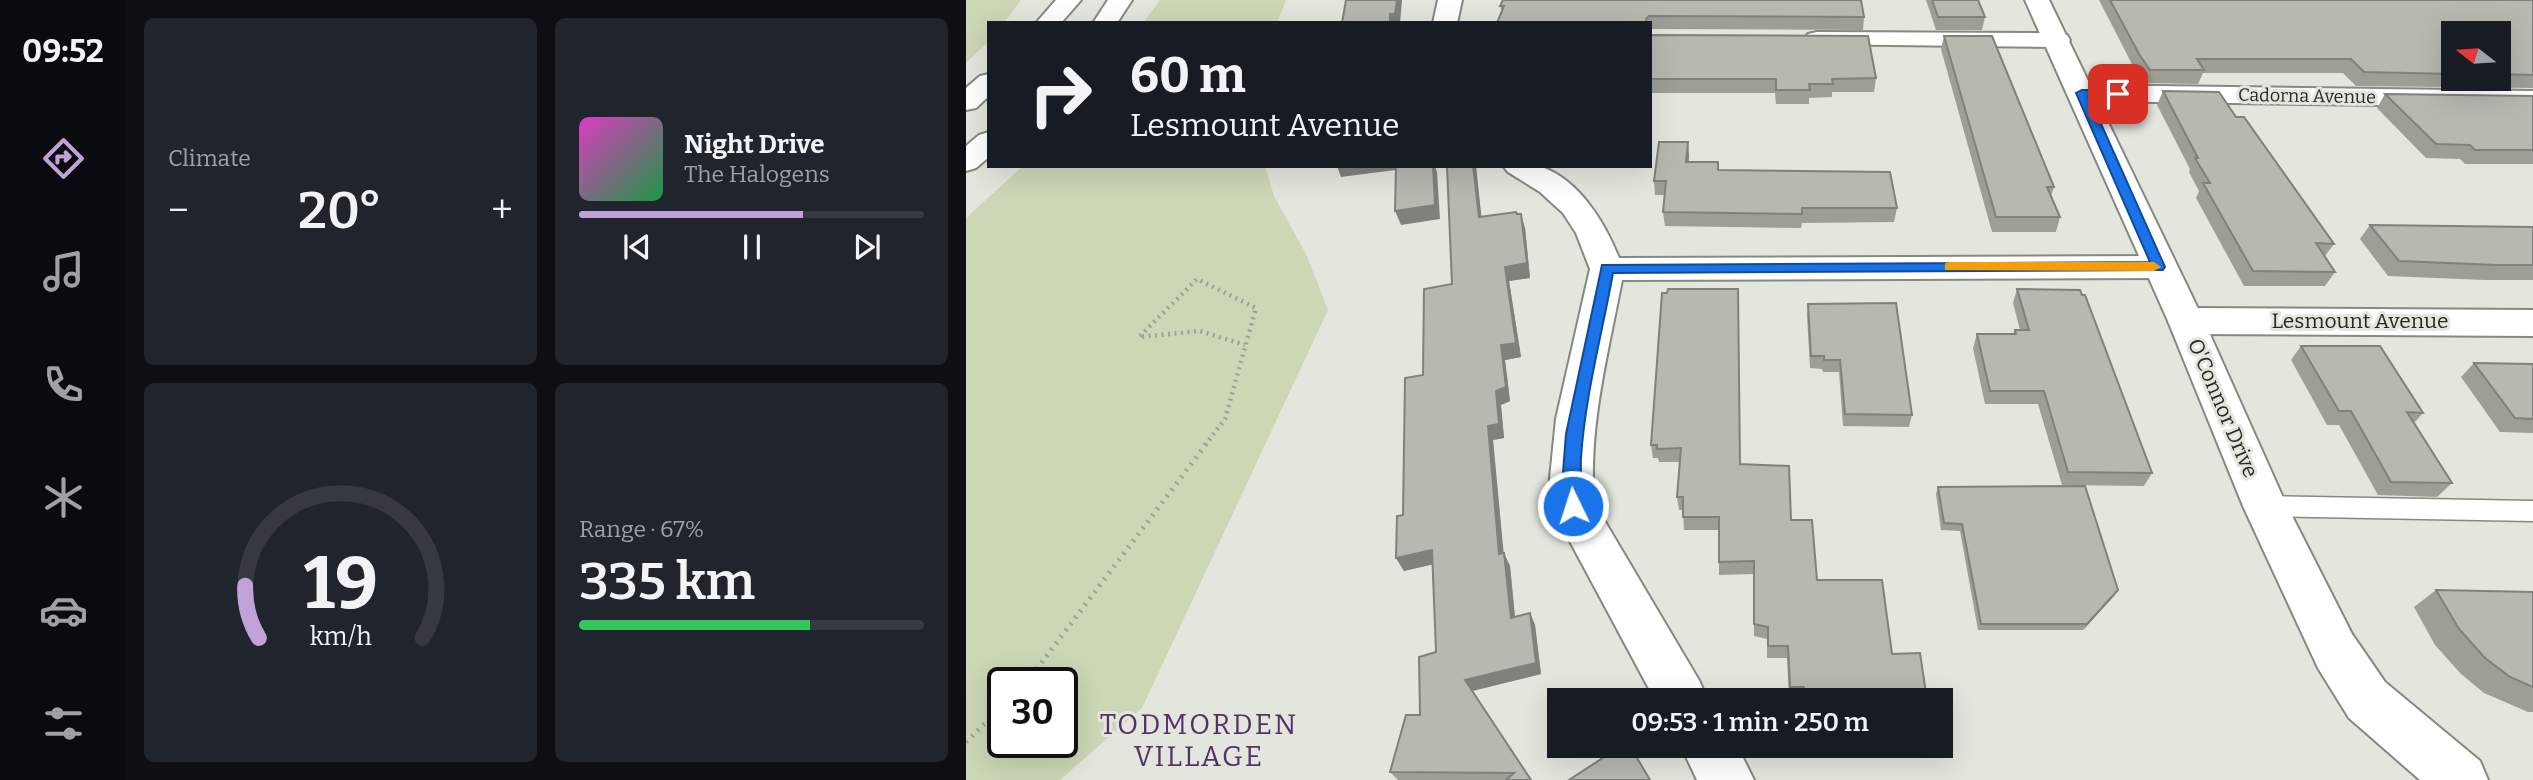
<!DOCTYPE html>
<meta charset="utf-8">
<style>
:root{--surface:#171b24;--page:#20242c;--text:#f1f3f6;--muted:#9ea1a6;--line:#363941;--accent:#c1a2d8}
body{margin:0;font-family:Bitter,serif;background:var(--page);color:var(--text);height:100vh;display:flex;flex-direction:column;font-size:26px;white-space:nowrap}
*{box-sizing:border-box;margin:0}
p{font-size:23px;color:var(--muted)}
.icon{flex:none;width:38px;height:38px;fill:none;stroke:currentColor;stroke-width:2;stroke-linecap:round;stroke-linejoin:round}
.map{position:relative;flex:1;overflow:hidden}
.details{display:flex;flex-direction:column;gap:18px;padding:18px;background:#0d0f14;width:840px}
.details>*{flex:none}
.hud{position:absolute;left:21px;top:21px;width:665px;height:147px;border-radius:0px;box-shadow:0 7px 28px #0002;background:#171b24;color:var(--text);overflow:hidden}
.needle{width:46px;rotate:287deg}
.buttons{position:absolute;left:1475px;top:21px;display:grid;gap:14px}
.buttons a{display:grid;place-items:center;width:70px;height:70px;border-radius:0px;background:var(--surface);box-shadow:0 7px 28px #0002;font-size:35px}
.speed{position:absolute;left:21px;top:667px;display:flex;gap:14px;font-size:35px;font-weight:700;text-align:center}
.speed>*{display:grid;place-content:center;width:91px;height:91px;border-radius:50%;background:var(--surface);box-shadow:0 7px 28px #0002;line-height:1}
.speed .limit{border:4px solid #111;border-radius:10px;background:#fff;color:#111}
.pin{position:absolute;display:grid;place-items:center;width:60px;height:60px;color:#fff;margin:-30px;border-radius:14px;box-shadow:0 4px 10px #0006}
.me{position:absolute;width:77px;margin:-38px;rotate:356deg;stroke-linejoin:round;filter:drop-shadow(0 0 5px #0008)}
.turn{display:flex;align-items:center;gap:24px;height:147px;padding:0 28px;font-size:32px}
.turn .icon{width:91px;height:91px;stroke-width:2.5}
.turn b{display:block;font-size:49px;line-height:60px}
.big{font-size:52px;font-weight:600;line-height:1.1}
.details .widget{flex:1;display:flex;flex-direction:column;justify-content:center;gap:10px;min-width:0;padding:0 24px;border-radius:10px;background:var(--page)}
.details .dial{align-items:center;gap:0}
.dial svg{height:182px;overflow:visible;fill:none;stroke:var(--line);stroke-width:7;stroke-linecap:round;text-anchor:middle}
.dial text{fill:var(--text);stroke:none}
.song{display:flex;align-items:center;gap:21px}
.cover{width:84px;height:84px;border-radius:10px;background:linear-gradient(135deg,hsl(310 70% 55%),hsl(140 70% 35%))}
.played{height:7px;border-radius:4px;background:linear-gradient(90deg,var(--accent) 65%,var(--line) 65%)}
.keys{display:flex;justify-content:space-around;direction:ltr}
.heat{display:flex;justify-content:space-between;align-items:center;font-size:38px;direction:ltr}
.charge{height:10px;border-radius:5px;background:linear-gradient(90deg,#34c759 67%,var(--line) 0)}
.details .tiles{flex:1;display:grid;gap:18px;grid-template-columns:repeat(2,1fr)}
.trip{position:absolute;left:581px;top:688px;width:406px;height:70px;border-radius:0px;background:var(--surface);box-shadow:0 7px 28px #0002;font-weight:600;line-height:70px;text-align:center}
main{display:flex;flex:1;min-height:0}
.tabs{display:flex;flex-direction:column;width:126px;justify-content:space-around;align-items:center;background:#090b0e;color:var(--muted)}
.tabs .icon{width:49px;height:49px}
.tabs .selected{color:var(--accent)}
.tabs b{font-size:32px;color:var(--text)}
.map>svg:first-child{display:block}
</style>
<main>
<nav class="tabs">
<b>09:52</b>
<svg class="icon selected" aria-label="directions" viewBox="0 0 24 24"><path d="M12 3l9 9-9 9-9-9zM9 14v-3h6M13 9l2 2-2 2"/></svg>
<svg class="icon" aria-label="music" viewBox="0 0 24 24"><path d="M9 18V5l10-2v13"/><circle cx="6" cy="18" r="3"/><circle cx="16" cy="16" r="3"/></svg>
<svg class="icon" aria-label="phone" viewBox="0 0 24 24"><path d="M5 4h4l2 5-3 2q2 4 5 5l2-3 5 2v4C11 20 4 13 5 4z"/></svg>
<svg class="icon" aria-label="climate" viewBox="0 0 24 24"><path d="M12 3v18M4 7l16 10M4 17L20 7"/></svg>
<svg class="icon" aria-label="car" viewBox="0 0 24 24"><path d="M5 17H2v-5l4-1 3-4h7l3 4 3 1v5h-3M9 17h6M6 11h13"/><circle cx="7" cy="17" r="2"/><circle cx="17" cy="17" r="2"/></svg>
<svg class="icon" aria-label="filters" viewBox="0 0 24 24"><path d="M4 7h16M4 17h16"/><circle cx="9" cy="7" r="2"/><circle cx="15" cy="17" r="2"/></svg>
</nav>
<section class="details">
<div class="tiles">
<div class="widget"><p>Climate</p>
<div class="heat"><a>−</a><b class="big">20°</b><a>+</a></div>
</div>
<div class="widget">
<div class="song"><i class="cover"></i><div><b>Night Drive</b><p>The Halogens</p></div></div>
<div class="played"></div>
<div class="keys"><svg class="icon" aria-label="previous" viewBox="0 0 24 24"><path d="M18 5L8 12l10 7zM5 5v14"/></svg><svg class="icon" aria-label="pause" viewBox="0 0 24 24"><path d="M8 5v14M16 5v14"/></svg><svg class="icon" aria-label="next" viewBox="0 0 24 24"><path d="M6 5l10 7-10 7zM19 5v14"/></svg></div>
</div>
<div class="widget dial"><svg viewBox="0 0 100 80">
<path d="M14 69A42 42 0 1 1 86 69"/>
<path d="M14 69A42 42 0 0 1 8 46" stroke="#c1a2d8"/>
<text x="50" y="56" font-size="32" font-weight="700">19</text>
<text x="50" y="72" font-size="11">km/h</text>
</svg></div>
<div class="widget"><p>Range · 67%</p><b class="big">335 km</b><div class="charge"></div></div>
</div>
</section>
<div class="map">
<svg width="1567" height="780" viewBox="0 0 1567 780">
<rect width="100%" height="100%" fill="#e2e6dc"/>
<path fill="#ccd7b6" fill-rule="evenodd" d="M0,0H55L38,23H23V41L0,63Z
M194,0H320L311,23H177Z
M57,166H299L308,196L340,254L362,310L176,708L94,780H0V218ZM96,682V742H37V682Z"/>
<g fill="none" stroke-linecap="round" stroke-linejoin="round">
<g stroke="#868980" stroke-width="3">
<path id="lane" d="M1299,496L1567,501V521L1299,516L1291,513L1287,506L1291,499Z"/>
</g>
<g stroke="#868980" stroke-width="4">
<path id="street" d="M472,0H496L491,23H467Z
M851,32L1092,33L1101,35L1104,40L1101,45L1092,47L842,44L839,39L842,34Z
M1116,85L1567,91V107L1116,101L1107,99L1103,93L1107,87Z
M537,166C549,166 565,163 576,167C614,181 639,223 653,258L1193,256L1205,259L1210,267L1205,275L1193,278L656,280C642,354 622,427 628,503L734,682L741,700H689L585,506L584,478L590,419L624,269L610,233L597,213L574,192L542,172Z
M1220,308L1567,310V336L1220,334L1207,330L1202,321L1207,312Z
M715,746H771L788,780H731Z"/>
</g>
<g stroke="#868980" stroke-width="4">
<path id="secondary" d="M1059,0H1083L1238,321L1319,502L1386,634L1419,682L1514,761L1522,780H1454L1383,718L1352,668L1277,506L1202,321Z"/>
</g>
<g stroke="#868980" stroke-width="4">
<path id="highway" d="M90,0H115L95,23H70Z
M142,0H166L151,23H127Z
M23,74V96L10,108L0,110V88L14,76Z
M23,132V157L10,168L0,171V146L13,135Z"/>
</g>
<path stroke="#9ea19a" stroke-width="4.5" stroke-dasharray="2 4.5" stroke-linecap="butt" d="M239,445L259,419L290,308L231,279L173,337L234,331L279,345"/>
<path stroke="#9ea19a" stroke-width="5" stroke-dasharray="2 6" stroke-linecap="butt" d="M61,682L241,443
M0,742L37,706"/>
<use href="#lane" fill="#fff" fill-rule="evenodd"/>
<use href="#street" fill="#fff" fill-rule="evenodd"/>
<use href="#secondary" fill="#fff" fill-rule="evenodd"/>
<use href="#highway" fill="#fff" fill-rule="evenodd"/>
</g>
<path fill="#9d9f97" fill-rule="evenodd" d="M960,0H1012L1019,17L1016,30H970Z
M1133,0H1567V88L1390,86L1377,73H1237L1232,84L1179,83L1168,68ZM1488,33H1533V79H1488Z
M534,6L898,17L897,30L684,29V23H531L536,12Z
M684,35L910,78L908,92H866V97L843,98V104H810L809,93H684Z
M978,36L1088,187L1085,196L1094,217L1090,232H1026L975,49Z
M1197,91L1270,117L1368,244L1359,256L1369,272L1359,286H1278L1230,198L1233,191L1223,172L1224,169L1191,105Z
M1419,94L1567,96V164H1499L1494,159L1460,158L1411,108Z
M722,142L723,162L752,170L931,208L928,222L836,223L835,228L699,226L697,212L699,195H689L688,181Z
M510,166L515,217L551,214L559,228L564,278L543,281L555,357L539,360L544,401L535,405L538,438L527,440L537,553L544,566L549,616L564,613L569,625L575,674L506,691L565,780H432L424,772L454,715L470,652L466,564L438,571L430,558L437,515L457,375L486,284Z
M1404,225L1567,227V280H1519L1422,276L1394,239Z
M1051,289L1186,473L1178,486L1096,485L1072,404H1019L1007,348L1011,334H1047L1049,330H1054L1047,303Z
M696,293L774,464L825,520L851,580L926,654L961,700H837V698H823L821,658H801V639L788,636V574L753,575V530H718L717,510H713L711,497L714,462H693L692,458H687L685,445Z
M842,304L946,415L943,427L877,426L873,372H857L856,369L844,368L841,316Z
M1335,346L1457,413L1448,423L1486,483L1471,497L1412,495L1373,425H1361L1325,360Z
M1508,363L1567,364V433L1534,432L1495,377Z
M972,487L1152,590L1147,597L1117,630H1012L994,531L975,530L970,494Z
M1470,590L1567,592V712H1562L1518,693L1495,674L1469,645L1448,607Z"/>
<path fill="#7f827b" d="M431,0H436L434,23H424V14Z
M722,142L723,156L721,176L720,162Z
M371,166H429V170L375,177Z
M467,166H469L471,172L474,219L435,225L429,211Z
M507,166H510L517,231L513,217Z
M555,214L559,228L564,278L543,281L555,357L539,360L544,401L535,405L538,438L527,440L539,567L533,554L522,426L530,391L535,345L539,267Z
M466,550L473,563L438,571L430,558Z
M538,553L544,566L550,629L545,618Z
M1152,590L1147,597L1117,630L1121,624Z
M564,613L569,625L575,674L506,691L499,680Z"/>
<path fill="#b6b9b0" stroke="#7f827b" stroke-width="2" d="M380,0H431L429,14H424V23H376Z
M537,0H895L898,17L683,16L680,19V23H531L538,6H534Z
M966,0H1012L1019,17H972Z
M1144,0H1567V75L1533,74V33H1488V74L1398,72L1385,59H1231L1238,70H1184L1173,54Z
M684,35L902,36L910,78L866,79L867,84H843L844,90H810V79H684Z
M978,36H1026L1088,187H1081L1094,217H1030Z
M1197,91L1253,92L1270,117H1278L1368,244L1350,243L1369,272L1287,271L1237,183H1244L1229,158H1232Z
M1419,94L1567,96V150H1509L1504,145L1470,144Z
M693,142H722L720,162H752V170L924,172L931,208H836V214L697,212L700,181H688Z
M430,166H467L469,205L429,211Z
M481,166H507L513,217L550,212L551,214H555L561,263L539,267L550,343L535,345L540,387L530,391L533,424L522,426L533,554L538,553L545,618L564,613L570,663L499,680L565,780H540L548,773L424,772L440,715H454L453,657L470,652L466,550L430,558L431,516L437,515L439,378L457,375L458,289L486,284Z
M1404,225L1567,227V265H1531L1433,261Z
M702,289H772L774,464L823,466L825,520H846L851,580H916L926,654L954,653L961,700H839L838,687H824L822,646H802V627L788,624V561L753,562V517H717V497H711L715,448L691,449V445H685L696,293H701Z
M1051,289L1114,290L1116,295H1119L1186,473L1102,472L1078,391H1024L1011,334H1050L1049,330H1063Z
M930,303L946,415L879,414L874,360H858V356H845L842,304Z
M1335,346H1414L1457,413L1441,412L1486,483L1425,482L1385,411H1373Z
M1508,363L1567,364V419L1549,418Z
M1119,486L1152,590L1121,624H1015L996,524L978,523L972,487Z
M1470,590L1567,592V687L1544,677L1519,658L1493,629Z
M655,746H664L684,780H603Z"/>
<path fill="#1a73e8" stroke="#114b97" stroke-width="2" d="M1116,90H1152L1158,94L1152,97H1123L1199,267L1197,270L647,273C636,334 619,396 615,458C614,470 617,504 614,511L607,513L601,511L596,485L600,434L636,265L1184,262L1110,93Z"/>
<path fill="#f59e0b" d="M984,262H1188L1195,267L1188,271L979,270V263Z"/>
<g text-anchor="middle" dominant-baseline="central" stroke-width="6" stroke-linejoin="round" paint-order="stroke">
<g font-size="18" fill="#282926" stroke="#e2e6dc">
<text transform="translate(1341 96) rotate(1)">Cadorna Avenue</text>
</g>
<g font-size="21" fill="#282926" stroke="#e2e6dc">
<text x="1394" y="321">Lesmount Avenue</text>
<text transform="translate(1257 408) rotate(67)">O'Connor Drive</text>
</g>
<g font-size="28" letter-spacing="2" fill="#53316a" stroke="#e2e6dc">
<text x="233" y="724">TODMORDEN<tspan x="233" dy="32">VILLAGE</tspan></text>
</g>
</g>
</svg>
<div class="buttons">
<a><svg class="needle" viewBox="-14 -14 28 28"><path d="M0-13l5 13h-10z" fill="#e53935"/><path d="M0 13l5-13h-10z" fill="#9ea1a6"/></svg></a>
</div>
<div class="speed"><div class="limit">30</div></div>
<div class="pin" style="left:1152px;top:94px;background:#d93025"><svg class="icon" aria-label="arrive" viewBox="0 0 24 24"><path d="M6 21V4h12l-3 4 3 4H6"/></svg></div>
<svg class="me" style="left:607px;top:506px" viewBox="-20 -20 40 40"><circle r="17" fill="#1a73e8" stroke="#fff" stroke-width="3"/><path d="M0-11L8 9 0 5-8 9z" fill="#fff"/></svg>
<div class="trip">09:53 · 1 min · 250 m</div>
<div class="hud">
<div class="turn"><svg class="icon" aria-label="right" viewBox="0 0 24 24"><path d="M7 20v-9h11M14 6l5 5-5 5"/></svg><div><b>60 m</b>Lesmount Avenue</div></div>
</div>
</div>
</main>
